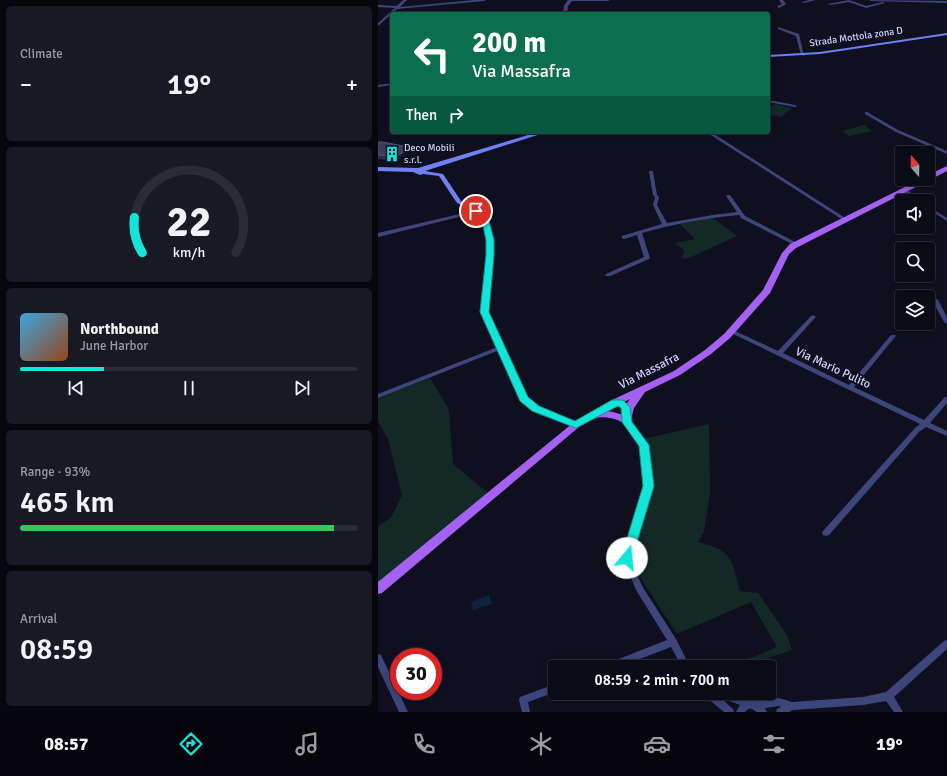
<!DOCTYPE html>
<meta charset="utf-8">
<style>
:root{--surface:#0b0b18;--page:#191925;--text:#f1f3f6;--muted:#9a9ba2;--line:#2b2b37;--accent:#13e6d9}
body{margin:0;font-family:Signika,sans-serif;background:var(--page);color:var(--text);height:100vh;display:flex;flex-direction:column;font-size:15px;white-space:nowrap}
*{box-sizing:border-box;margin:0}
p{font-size:13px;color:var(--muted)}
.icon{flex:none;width:22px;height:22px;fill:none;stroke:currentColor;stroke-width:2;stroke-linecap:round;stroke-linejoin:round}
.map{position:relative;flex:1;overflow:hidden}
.sheet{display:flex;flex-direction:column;gap:6px;padding:6px;background:#06060d;width:378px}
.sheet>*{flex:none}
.hud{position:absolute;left:12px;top:12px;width:380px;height:122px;border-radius:4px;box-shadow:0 2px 10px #0003,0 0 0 1px var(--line);background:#0b6e4f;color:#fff;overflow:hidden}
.needle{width:26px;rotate:340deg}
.fabs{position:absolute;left:517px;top:146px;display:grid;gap:8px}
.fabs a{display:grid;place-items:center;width:40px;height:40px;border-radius:4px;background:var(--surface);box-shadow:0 2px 10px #0003,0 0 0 1px var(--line);font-size:20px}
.speed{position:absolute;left:12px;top:648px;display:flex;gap:8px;font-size:20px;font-weight:700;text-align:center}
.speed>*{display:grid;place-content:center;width:52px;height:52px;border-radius:50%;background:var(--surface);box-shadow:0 2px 10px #0003,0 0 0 1px var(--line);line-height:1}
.speed .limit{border:6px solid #d22;background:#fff;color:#111}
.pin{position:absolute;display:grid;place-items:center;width:34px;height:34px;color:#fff;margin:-17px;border:2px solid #fff;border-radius:50%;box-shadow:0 1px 4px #0007}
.me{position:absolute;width:44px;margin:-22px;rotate:17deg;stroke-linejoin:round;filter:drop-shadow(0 0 3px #0008)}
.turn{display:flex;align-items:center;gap:14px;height:84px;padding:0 16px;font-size:18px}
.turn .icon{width:52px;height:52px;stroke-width:2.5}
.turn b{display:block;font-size:28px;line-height:34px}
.then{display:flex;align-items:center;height:38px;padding:0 16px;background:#0003;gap:8px;font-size:15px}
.big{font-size:30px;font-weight:600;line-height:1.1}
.sheet .tile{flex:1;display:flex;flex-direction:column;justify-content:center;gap:6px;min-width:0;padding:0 14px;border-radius:6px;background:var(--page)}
.sheet .dial{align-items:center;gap:0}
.dial svg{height:104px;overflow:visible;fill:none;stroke:var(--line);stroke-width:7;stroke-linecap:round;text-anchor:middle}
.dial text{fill:var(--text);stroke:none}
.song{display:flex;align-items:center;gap:12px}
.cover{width:48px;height:48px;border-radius:6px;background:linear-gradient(135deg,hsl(200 70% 55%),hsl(20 70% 35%))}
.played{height:4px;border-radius:2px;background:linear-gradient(90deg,var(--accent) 25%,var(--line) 25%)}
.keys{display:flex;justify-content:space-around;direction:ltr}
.heat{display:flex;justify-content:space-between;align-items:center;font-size:22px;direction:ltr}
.charge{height:6px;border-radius:3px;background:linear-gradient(90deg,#34c759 93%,var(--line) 0)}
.trip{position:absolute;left:170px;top:660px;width:228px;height:40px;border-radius:4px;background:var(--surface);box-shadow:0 2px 10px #0003,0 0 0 1px var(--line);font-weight:600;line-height:40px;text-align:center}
.tab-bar{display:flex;height:64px;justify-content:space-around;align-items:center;background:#04040a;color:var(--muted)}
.tab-bar .icon{width:28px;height:28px}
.tab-bar .on{color:var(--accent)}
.tab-bar b{font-size:18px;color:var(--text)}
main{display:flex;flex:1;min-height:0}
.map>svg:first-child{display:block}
</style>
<main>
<section class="sheet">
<div class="tile"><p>Climate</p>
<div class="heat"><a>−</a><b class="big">19°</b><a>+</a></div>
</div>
<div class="tile dial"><svg viewBox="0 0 100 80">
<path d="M14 69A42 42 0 1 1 86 69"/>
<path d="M14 69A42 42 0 0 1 8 42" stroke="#13e6d9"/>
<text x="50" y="56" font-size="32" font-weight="700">22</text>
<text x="50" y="72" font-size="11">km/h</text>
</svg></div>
<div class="tile">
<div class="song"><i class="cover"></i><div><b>Northbound</b><p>June Harbor</p></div></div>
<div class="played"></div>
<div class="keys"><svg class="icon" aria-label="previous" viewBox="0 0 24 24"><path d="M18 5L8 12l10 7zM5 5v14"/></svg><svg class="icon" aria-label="pause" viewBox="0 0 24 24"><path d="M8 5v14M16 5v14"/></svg><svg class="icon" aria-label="next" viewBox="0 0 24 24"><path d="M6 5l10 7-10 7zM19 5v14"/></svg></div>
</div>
<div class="tile"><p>Range · 93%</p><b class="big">465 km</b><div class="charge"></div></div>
<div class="tile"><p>Arrival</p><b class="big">08:59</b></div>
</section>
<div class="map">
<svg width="569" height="712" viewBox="0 0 569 712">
<rect width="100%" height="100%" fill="#0f0f20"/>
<path fill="#122925" d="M397,104L414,108L403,117L390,114V109Z
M486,125L494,131L471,136L464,131Z
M334,217L359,236L311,258L304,259L306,250L297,243L317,239L302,224Z
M52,378L71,410L75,464L110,493L0,584V526L13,518L24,495L10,439L0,421V398Z
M331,424L332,493L326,532L320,542C355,551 353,558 362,591L380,593L409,635L414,650L364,667H351L399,647L373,602L299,634L254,565L252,543L271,477L265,439Z"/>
<path fill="#0d253a" d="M111,595L114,604L95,610L93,602Z"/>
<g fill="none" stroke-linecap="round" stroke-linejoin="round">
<path fill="#3d457b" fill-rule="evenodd" d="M25,0H29L22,7L96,0H108L106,1L19,9L0,26V23L17,8L0,7V5L19,6Z
M190,0H232L230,1H194L190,6L189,14H185L186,6Z
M401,0H405L408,4L401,8H400V6L404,4Z
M431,0H438L426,3L424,2Z
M471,0L488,6L505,2L507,3L488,8L471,2L452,5L450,4Z
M491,0L569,1V3L493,1Z
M400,27L421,34L426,56L423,55L418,36L400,29Z
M14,83V85L0,87V85Z
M390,100L417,105L419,106L417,107L390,102Z
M487,112H489L520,130L569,151V154L518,132L487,114Z
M328,132H333L469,219L467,220H465Z
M271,171H275V172L279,195L281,197L279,205L289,223L335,215L359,212L348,196L350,195H352L367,216L421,244L420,245H416L363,218L361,215C328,218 296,224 264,233L272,258L271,259L232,276H228L227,275L228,274L266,257L259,235L246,239L244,238V236L284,224L275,205L277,197L275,195L271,172Z
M524,189H528L544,201H539L524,191Z
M550,206L569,218V221L550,209Z
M99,210H101V212L0,237V233Z
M557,298L560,300L569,317V324L566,322L554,300Z
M435,315L438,317L437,318L405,353L471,385L513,335H517L518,336L517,337L476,387L546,420L567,397H569V403L552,423L569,431V436L548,427L541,432L451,535L448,536L445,535L444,533L445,531L537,428L542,424L351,332L350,331L351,330H355L400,351L433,316Z
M122,346L125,348L124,349L0,398V394Z
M247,420H251L269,445L275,486L253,558L264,586L298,639L312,667H304L293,647L241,667H227L228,664L289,640L258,590L245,558L267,486L263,445L247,424L246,422Z
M569,640V649L516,697L525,712H516L508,701L485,705L415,710L411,712H398L399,709L403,707L401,706L387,708L389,712C386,712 382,712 379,712C373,709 373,706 367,712H358L362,705L349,700H345L355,709L356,712H346L329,698L328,695V693H352L372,700L377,701L401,698L414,702L485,697L508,692L566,641Z
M0,654L3,655L30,712H21L0,667Z
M177,684V692L150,702L152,712H144L141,700L142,697Z"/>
<path fill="#7082f3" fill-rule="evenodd" d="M569,33V35L442,54L390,57V55L442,52Z
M160,132H169L47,171L65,174L83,201L104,212L111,221L115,240V255L110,312L149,397L161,407L201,423L202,425L201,427L198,428L155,411L142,399L102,312L109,255V240L105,221L100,214L79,203L61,176L45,174L42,175L35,172L0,171V167L40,168Z"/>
<path fill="#a561f2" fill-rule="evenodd" d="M569,166V171L418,248L411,254L392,293L352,338L333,354L302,375L267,392L256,408L252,424H246C241,419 226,416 218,418C213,419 206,425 201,427L4,593L0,594V582L195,423L234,400L296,371L327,350L346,334L385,290L404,253L412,244L543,179H550V175ZM252,399L246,407L245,415L235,412L229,411Z"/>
</g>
<path fill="#2b294c" d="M0,142L27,155L19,161L0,159Z"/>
<path fill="#181733" d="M27,151V155L19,161L18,157Z"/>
<path fill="#3c3b5f" stroke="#545377" d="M0,142H5L25,146L27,151L18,157L0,155Z"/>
<path fill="#13e6d9" stroke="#0c968d" d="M98,208L105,211L111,221L116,240V255L111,312L150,397L161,406L197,421L234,400H245L252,407L254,422L271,445L276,486L253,562L249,563L245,562L243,558L265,486L261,446L244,422L243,408L240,406L198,428L154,411L142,401L102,312L108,255V240L104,221L95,211Z"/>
<defs>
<g id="building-bare" transform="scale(1.2)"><path d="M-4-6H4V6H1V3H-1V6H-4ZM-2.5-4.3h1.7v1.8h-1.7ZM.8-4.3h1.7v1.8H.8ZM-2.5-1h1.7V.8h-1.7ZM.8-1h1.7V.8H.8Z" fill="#13e6d9" stroke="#0f0f20" stroke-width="2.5" paint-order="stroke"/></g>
</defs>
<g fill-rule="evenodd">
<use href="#building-bare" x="14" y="154"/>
</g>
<g text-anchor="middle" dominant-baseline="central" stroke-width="4" stroke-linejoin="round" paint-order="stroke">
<g font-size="10" fill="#d1d3fb" stroke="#0f0f20">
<text transform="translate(478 37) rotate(-8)">Strada Mottola zona D</text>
</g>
<g font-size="10" fill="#d1d3fb" stroke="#0f0f20" text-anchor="start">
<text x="26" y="148">Deco Mobili<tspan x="26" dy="12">s.r.l.</tspan></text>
</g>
<g font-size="12" fill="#d1d3fb" stroke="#0f0f20">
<text transform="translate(455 368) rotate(25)">Via Mario Pulito</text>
<text transform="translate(271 371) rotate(-27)">Via Massafra</text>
</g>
</g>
</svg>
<div class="fabs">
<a><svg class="needle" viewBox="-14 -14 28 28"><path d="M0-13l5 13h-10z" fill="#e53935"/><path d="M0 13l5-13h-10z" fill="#9a9ba2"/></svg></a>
<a><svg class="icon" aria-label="sound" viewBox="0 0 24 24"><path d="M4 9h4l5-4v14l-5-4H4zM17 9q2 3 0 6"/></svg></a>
<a><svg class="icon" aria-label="search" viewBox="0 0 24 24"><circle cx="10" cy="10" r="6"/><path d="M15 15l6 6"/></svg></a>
<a><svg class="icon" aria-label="layers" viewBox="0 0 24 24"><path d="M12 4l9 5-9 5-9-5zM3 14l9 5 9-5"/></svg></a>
</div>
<div class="speed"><div class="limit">30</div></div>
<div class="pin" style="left:98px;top:211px;background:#d93025"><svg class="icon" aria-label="arrive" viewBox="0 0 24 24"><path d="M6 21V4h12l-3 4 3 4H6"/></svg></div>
<svg class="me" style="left:249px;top:558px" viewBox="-20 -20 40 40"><circle r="19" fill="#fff"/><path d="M0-13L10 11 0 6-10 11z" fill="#13e6d9"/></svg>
<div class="trip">08:59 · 2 min · 700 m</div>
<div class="hud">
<div class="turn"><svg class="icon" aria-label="left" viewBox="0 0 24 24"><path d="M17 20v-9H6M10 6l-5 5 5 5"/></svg><div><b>200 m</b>Via Massafra</div></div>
<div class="then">Then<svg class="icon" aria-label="right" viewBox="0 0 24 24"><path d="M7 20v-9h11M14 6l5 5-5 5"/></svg></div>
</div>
</div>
</main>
<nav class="tab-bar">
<b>08:57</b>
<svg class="icon on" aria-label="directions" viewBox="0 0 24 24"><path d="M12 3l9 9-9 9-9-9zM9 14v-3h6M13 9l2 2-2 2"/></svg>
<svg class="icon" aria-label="music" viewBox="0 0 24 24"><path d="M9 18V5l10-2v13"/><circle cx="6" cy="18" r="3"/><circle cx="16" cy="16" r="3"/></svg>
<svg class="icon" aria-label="phone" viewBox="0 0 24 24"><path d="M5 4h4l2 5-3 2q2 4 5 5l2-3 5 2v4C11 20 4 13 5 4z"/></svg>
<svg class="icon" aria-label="climate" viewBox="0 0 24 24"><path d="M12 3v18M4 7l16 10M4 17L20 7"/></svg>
<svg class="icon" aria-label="car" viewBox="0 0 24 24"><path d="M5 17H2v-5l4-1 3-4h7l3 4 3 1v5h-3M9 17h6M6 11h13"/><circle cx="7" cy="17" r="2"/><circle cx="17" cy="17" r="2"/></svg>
<svg class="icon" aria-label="filters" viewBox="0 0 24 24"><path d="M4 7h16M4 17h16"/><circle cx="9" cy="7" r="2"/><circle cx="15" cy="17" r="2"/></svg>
<b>19°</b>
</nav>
